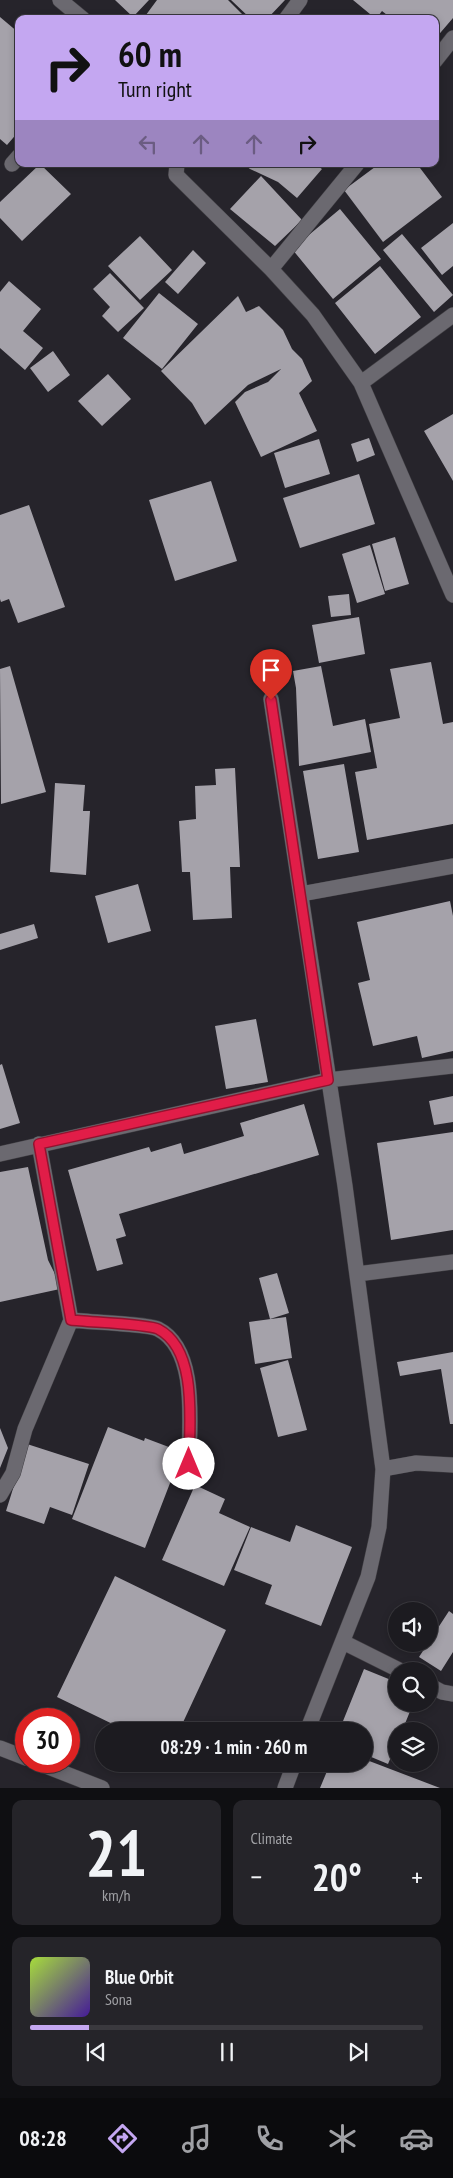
<!DOCTYPE html>
<meta charset="utf-8">
<style>
:root{--surface:#1c1b20;--page:#252429;--text:#f1f3f6;--muted:#a0a1a5;--line:#3a393e;--accent:#c4a7f1}
body{margin:0;font-family:"PT Sans Narrow",sans-serif;background:var(--page);color:var(--text);height:100vh;display:flex;flex-direction:column;font-size:19px;white-space:nowrap}
*{box-sizing:border-box;margin:0}
p{font-size:16px;color:var(--muted)}
.icon{flex:none;width:28px;height:28px;fill:none;stroke:currentColor;stroke-width:2;stroke-linecap:round;stroke-linejoin:round}
.map{position:relative;height:1788px;overflow:hidden}
.details{display:flex;flex-direction:column;gap:12px;padding:12px;background:#0f0f12;flex:1}
.details>*{flex:none}
.top-card{position:absolute;left:15px;top:15px;width:424px;height:152px;border-radius:10px;box-shadow:0 2px 8px #0003,0 0 0 1px var(--line);background:#c4a7f1;color:#111;overflow:hidden}
.tools{position:absolute;left:388px;top:1602px;display:grid;gap:10px}
.tools a{display:grid;place-items:center;width:50px;height:50px;border-radius:50%;background:var(--surface);box-shadow:0 2px 8px #0003,0 0 0 1px var(--line);font-size:25px}
.speed{position:absolute;left:15px;top:1708px;display:flex;gap:10px;font-size:25px;font-weight:700;text-align:center}
.speed>*{display:grid;place-content:center;width:65px;height:65px;border-radius:50%;background:var(--surface);box-shadow:0 2px 8px #0003,0 0 0 1px var(--line);line-height:1}
.speed .limit{border:8px solid #d22;background:#fff;color:#111}
.pin{position:absolute;display:grid;place-items:center;width:42px;height:42px;color:#fff;margin:-51px -21px;border-radius:50% 50% 50% 0;rotate:-45deg;box-shadow:0 0 5px #0007}
.pin .icon{rotate:45deg}
.me{position:absolute;width:55px;margin:-28px;rotate:0deg;stroke-linejoin:round;filter:drop-shadow(0 0 4px #0008)}
.turn{display:flex;align-items:center;gap:18px;height:105px;padding:0 20px;font-size:22px}
.turn .icon{width:65px;height:65px;stroke-width:2.5}
.turn b{display:block;font-size:35px;line-height:42px}
.lanes{display:flex;align-items:center;height:48px;padding:0 20px;background:#0003;justify-content:center;gap:25px;direction:ltr}
.lanes .off{opacity:.35}
.big{font-size:38px;font-weight:800;line-height:1.1}
.details .widget{flex:1;display:flex;flex-direction:column;justify-content:center;gap:8px;min-width:0;padding:0 18px;border-radius:10px;background:var(--page)}
.details .dial{align-items:center;gap:0}
.dial b{font-size:65px;line-height:1}
.song{display:flex;align-items:center;gap:15px}
.cover{width:60px;height:60px;border-radius:8px;background:linear-gradient(135deg,hsl(80 70% 55%),hsl(260 70% 35%))}
.played{height:5px;border-radius:2px;background:linear-gradient(90deg,var(--accent) 15%,var(--line) 15%)}
.keys{display:flex;justify-content:space-around;direction:ltr}
.heat{display:flex;justify-content:space-between;align-items:center;font-size:28px;direction:ltr}
.details .tiles{flex:1;display:grid;gap:12px;grid-template-columns:1fr 1fr}
.widget:last-child{grid-column:span 2}
.trip{position:absolute;left:95px;top:1722px;width:278px;height:50px;border-radius:25px;background:var(--surface);box-shadow:0 2px 8px #0003,0 0 0 1px var(--line);font-weight:800;line-height:50px;text-align:center}
.dock{display:flex;height:80px;justify-content:space-around;align-items:center;background:#0b0b0d;color:var(--muted)}
.dock .icon{width:35px;height:35px}
.dock .active{color:var(--accent)}
.dock b{font-size:22px;color:var(--text)}
.map>svg:first-child{display:block}
</style>
<div class="map">
<svg width="453" height="1788" viewBox="0 0 453 1788">
<rect width="100%" height="100%" fill="#26242b"/>
<path fill="#a5a2aa" d="M115,0H149L133,17Z
M157,0H228L247,19H143Z
M231,0H285L267,19H251Z
M353,0H453V18L435,39V19H392L382,11L376,19Z
M0,17L19,33V131L7,145L0,139Z
M40,164L71,194L22,241L0,218V202Z
M243,164H315L322,169L297,198L278,182L250,169Z
M379,164H417L442,197L383,242L344,190Z
M261,176L302,220L275,246L230,209Z
M340,209L381,259L333,299L292,249Z
M453,223V266L442,275L421,248Z
M402,234L453,295L434,312L383,250Z
M140,236L172,270L140,300L108,266Z
M193,250L206,263L178,294L165,282Z
M380,266L421,317L375,354L335,303Z
M110,273L144,308L118,332L102,316L110,307L93,289Z
M9,281L41,309L23,331L43,348L25,370L0,348V292Z
M159,293L198,324L162,369L123,338Z
M238,296L246,312L259,306L283,330L292,349L302,359L312,381L299,393L317,431L261,457L235,402L245,392L268,382L281,369L248,385L205,425L192,403L161,371Z
M53,351L70,375L48,392L30,368Z
M108,374L131,399L102,426L78,401Z
M453,414V481L424,431Z
M369,438L375,455L357,462L351,444Z
M319,439L330,474L285,488L274,453Z
M359,474L375,524L300,548L283,498Z
M211,481L237,561L175,581L149,500Z
M29,505L65,607L18,623L9,599L1,602L0,599V515Z
M395,537L409,584L385,591L372,544Z
M370,545L385,594L357,603L342,554Z
M349,594L351,615L331,617L328,596Z
M359,617L365,654L319,663L312,625Z
M431,662L443,724L453,722V824L367,840L355,772L377,768L369,724L400,718L390,669Z
M10,666L46,792L1,804L0,669Z
M321,666L333,726L365,719L371,752L299,766L296,688L293,671Z
M344,764L359,852L318,859L303,771Z
M235,768L240,867H230L232,918L193,920L190,872H182L179,821L196,819L195,786L216,785L215,769Z
M55,783L85,785L83,811H90L86,875L50,872Z
M138,884L151,931L108,943L95,896Z
M450,901L453,916V1051L422,1058L417,1036L373,1046L358,983L370,980L357,922Z
M34,924L38,938L0,950V934Z
M256,1019L268,1082L226,1089L215,1026Z
M2,1064L20,1123L0,1129V1065Z
M453,1096V1122L434,1125L429,1101Z
M304,1104L319,1155L119,1214L126,1236L116,1239L123,1264L97,1271L68,1170L149,1147L151,1152L181,1143L184,1154L244,1136L240,1123Z
M453,1132V1230L391,1240L377,1143Z
M28,1167L48,1260L57,1278L60,1289L0,1302V1172Z
M277,1273L289,1313L270,1319L259,1278Z
M286,1317L292,1358L255,1364L249,1322Z
M453,1352V1424H450L441,1369L400,1376L397,1362Z
M288,1360L307,1430L278,1437L260,1368Z
M108,1427L144,1441L145,1438L182,1452L145,1548L72,1519Z
M0,1428L8,1448L0,1468Z
M27,1444L89,1464L72,1515L50,1507L44,1524L6,1511Z
M195,1485L225,1499L219,1513L250,1527L224,1586L162,1560Z
M296,1525L352,1547L321,1626L265,1604L272,1585L234,1570L251,1527L290,1542Z
M115,1576L226,1630L179,1731H127L57,1697Z
M449,1611L453,1614V1652L441,1671L419,1657Z
M364,1669L396,1682V1704H413L402,1731H396V1745L388,1764L364,1754V1731H339Z
M364,1759L440,1788H320L330,1764H364Z"/>
<g fill="none" stroke-linecap="round" stroke-linejoin="round">
<g stroke="#424045" stroke-width="16">
<path id="street" d="M60,0L83,19
M286,19L300,0
M435,61L453,38
M12,164L19,156
M177,164L176,175L271,269L313,315L361,383L453,595
M271,269L357,164
M361,383L453,315
M271,699L345,1186L383,1469L379,1527L368,1577L307,1731
M301,894L453,866
M0,1154L328,1080L453,1066
M357,1274L453,1262
M71,1320C87,1322 148,1324 158,1329C199,1350 189,1426 189,1464
M383,1469L416,1463L453,1465
M0,1495L13,1473L25,1429L71,1320L39,1144
M343,1642L401,1671
M429,1685L442,1692L453,1694
M285,1788L294,1764"/>
</g>
<g stroke="#424045" stroke-width="16">
<path id="secondary" d="M0,1748L26,1758
M33,1761L102,1788"/>
</g>
<use href="#street" stroke="#6b6970" stroke-width="15"/>
<use href="#secondary" stroke="#6b6970" stroke-width="15"/>
</g>
<g fill="none" stroke-linecap="round" stroke-linejoin="round">
<g stroke="#92132f" stroke-width="12">
<path id="route" d="M189,1464C189,1426 199,1350 158,1329C148,1324 87,1322 71,1320L39,1144L328,1080L271,700"/>
</g>
<use href="#route" stroke="#e11d48" stroke-width="9"/>
</g>
</svg>
<div class="tools">
<a><svg class="icon" aria-label="sound" viewBox="0 0 24 24"><path d="M4 9h4l5-4v14l-5-4H4zM17 9q2 3 0 6"/></svg></a>
<a><svg class="icon" aria-label="search" viewBox="0 0 24 24"><circle cx="10" cy="10" r="6"/><path d="M15 15l6 6"/></svg></a>
<a><svg class="icon" aria-label="layers" viewBox="0 0 24 24"><path d="M12 4l9 5-9 5-9-5zM3 14l9 5 9-5"/></svg></a>
</div>
<div class="speed"><div class="limit">30</div></div>
<div class="pin" style="left:271px;top:700px;background:#d93025"><svg class="icon" aria-label="arrive" viewBox="0 0 24 24"><path d="M6 21V4h12l-3 4 3 4H6"/></svg></div>
<svg class="me" style="left:189px;top:1464px" viewBox="-20 -20 40 40"><circle r="19" fill="#fff"/><path d="M0-13L10 11 0 6-10 11z" fill="#e11d48"/></svg>
<div class="trip">08:29 · 1 min · 260 m</div>
<div class="top-card">
<div class="turn"><svg class="icon" aria-label="right" viewBox="0 0 24 24"><path d="M7 20v-9h11M14 6l5 5-5 5"/></svg><div><b>60 m</b>Turn right</div></div>
<div class="lanes"><svg class="icon off" aria-label="left" viewBox="0 0 24 24"><path d="M17 20v-9H6M10 6l-5 5 5 5"/></svg><svg class="icon off" aria-label="ahead" viewBox="0 0 24 24"><path d="M12 20V5M6 11l6-6 6 6"/></svg><svg class="icon off" aria-label="ahead" viewBox="0 0 24 24"><path d="M12 20V5M6 11l6-6 6 6"/></svg><svg class="icon" aria-label="right" viewBox="0 0 24 24"><path d="M7 20v-9h11M14 6l5 5-5 5"/></svg></div>
</div>
</div>
<section class="details">
<div class="tiles">
<div class="widget dial"><b>21</b><p>km/h</p></div>
<div class="widget"><p>Climate</p>
<div class="heat"><a>−</a><b class="big">20°</b><a>+</a></div>
</div>
<div class="widget">
<div class="song"><i class="cover"></i><div><b>Blue Orbit</b><p>Sona</p></div></div>
<div class="played"></div>
<div class="keys"><svg class="icon" aria-label="previous" viewBox="0 0 24 24"><path d="M18 5L8 12l10 7zM5 5v14"/></svg><svg class="icon" aria-label="pause" viewBox="0 0 24 24"><path d="M8 5v14M16 5v14"/></svg><svg class="icon" aria-label="next" viewBox="0 0 24 24"><path d="M6 5l10 7-10 7zM19 5v14"/></svg></div>
</div>
</div>
</section>
<nav class="dock">
<b>08:28</b>
<svg class="icon active" aria-label="directions" viewBox="0 0 24 24"><path d="M12 3l9 9-9 9-9-9zM9 14v-3h6M13 9l2 2-2 2"/></svg>
<svg class="icon" aria-label="music" viewBox="0 0 24 24"><path d="M9 18V5l10-2v13"/><circle cx="6" cy="18" r="3"/><circle cx="16" cy="16" r="3"/></svg>
<svg class="icon" aria-label="phone" viewBox="0 0 24 24"><path d="M5 4h4l2 5-3 2q2 4 5 5l2-3 5 2v4C11 20 4 13 5 4z"/></svg>
<svg class="icon" aria-label="climate" viewBox="0 0 24 24"><path d="M12 3v18M4 7l16 10M4 17L20 7"/></svg>
<svg class="icon" aria-label="car" viewBox="0 0 24 24"><path d="M5 17H2v-5l4-1 3-4h7l3 4 3 1v5h-3M9 17h6M6 11h13"/><circle cx="7" cy="17" r="2"/><circle cx="17" cy="17" r="2"/></svg>
</nav>
